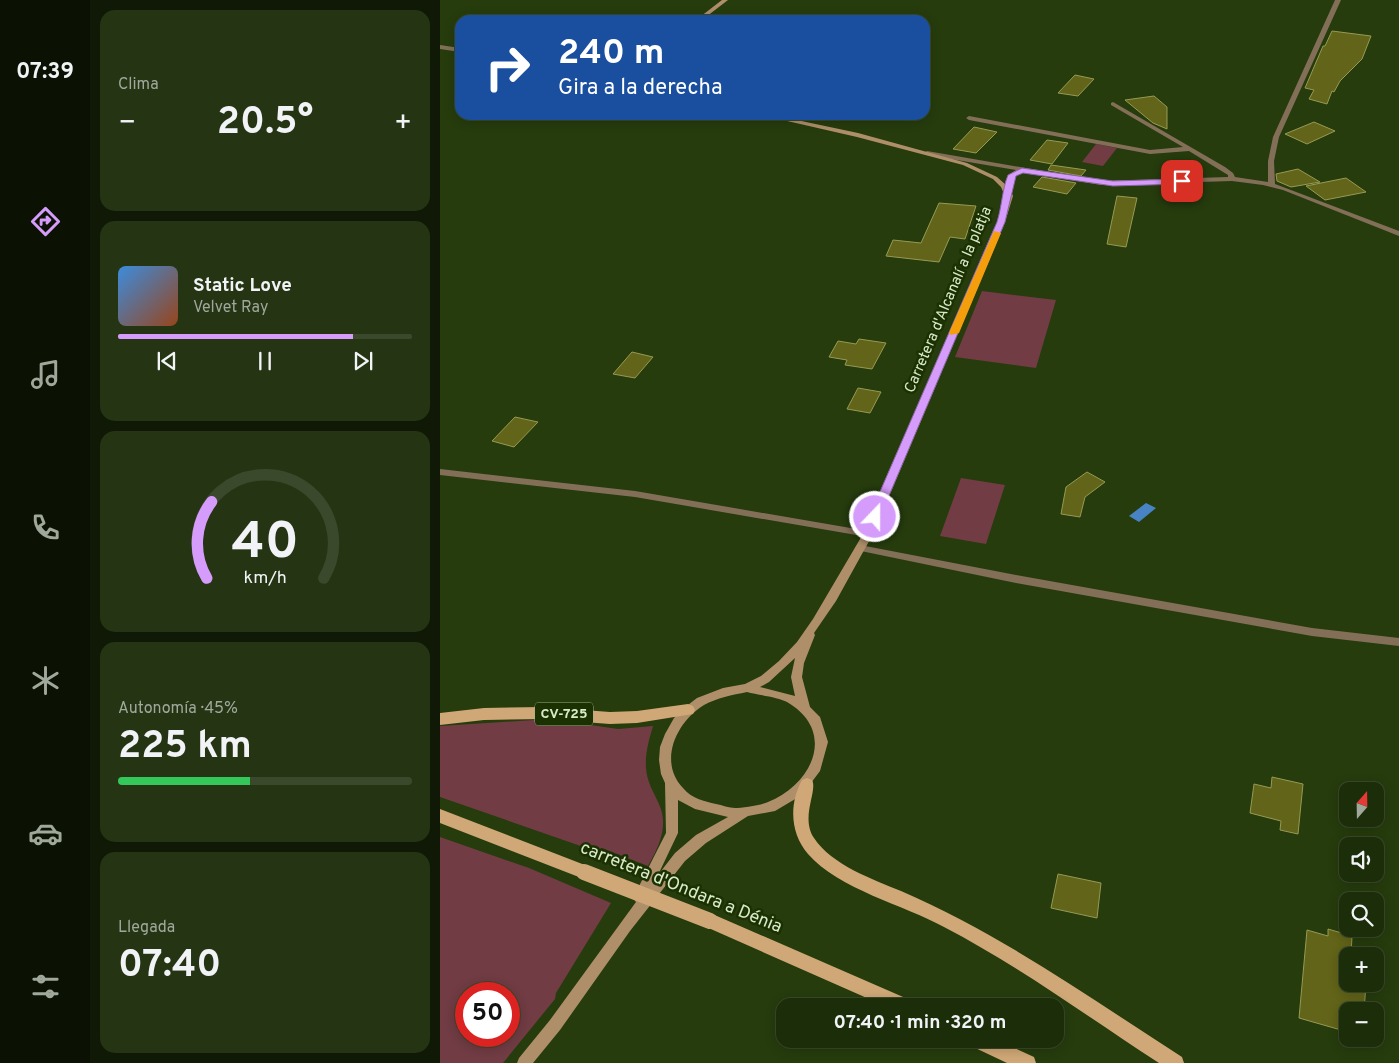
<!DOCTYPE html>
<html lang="es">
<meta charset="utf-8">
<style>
:root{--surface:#1c2d0a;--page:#253513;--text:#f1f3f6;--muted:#a0a89c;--line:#3a492b;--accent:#d59cfb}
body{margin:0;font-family:Overpass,sans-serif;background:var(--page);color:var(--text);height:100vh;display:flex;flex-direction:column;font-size:19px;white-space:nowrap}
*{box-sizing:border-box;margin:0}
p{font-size:16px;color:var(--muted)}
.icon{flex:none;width:28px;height:28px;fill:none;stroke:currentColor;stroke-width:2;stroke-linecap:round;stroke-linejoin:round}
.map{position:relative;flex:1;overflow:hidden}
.drawer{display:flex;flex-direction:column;gap:10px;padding:10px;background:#0f1906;width:350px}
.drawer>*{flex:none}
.top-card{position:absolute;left:15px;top:15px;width:475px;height:105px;border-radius:15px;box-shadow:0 2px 12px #0003,0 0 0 1px var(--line);background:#1a4fa0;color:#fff;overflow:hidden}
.needle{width:32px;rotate:20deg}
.fabs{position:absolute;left:899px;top:782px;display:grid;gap:10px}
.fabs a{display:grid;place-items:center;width:45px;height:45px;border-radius:10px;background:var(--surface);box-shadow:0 2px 12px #0003,0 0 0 1px var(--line);font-size:25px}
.speed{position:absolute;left:15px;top:982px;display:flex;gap:10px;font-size:25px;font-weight:700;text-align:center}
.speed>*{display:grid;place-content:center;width:65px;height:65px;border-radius:50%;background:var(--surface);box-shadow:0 2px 12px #0003,0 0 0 1px var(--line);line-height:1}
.speed .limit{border:8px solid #d22;background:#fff;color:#111}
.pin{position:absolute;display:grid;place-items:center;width:42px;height:42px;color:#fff;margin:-21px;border-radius:10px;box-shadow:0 2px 8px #0006}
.me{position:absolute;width:55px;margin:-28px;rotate:22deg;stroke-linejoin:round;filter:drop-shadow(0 0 4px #0008)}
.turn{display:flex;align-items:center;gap:18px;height:105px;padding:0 20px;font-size:22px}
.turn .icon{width:65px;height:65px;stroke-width:2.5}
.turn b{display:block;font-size:35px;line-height:42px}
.big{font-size:38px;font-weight:700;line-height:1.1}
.drawer .card{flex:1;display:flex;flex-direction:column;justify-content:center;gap:8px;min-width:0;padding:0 18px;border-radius:15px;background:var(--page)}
.drawer .dial{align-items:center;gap:0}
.dial svg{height:130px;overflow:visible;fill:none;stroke:var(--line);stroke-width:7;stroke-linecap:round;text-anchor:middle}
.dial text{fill:var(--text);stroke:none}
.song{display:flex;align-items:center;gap:15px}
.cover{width:60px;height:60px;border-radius:8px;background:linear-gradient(135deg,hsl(210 70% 55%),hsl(20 70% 35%))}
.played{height:5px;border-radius:2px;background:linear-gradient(90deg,var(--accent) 80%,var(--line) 80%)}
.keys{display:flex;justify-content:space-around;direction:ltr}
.heat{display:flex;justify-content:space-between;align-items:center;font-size:28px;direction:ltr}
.charge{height:8px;border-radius:4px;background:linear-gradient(90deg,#34c759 45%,var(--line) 0)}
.trip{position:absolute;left:336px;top:998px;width:288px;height:50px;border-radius:15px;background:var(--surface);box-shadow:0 2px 12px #0003,0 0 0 1px var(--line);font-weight:700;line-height:50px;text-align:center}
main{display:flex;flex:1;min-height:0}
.menu{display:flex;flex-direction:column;width:90px;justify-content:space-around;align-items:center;background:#0b1204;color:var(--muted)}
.menu .icon{width:35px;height:35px}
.menu .active{color:var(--accent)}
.menu b{font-size:22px;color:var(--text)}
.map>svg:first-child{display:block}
</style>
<main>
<nav class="menu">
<b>07:39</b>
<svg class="icon active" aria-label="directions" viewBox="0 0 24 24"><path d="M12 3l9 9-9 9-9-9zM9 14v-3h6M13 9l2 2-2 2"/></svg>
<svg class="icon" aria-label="music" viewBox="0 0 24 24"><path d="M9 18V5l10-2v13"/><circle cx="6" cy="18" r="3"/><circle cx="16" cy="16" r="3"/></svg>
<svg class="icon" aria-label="phone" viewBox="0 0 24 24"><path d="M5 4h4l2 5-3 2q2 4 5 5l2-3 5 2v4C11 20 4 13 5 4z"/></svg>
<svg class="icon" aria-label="climate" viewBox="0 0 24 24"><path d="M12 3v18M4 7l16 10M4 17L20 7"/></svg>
<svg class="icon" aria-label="car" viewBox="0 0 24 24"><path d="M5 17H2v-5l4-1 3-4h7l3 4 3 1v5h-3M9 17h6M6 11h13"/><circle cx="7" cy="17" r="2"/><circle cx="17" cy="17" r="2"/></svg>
<svg class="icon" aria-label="filters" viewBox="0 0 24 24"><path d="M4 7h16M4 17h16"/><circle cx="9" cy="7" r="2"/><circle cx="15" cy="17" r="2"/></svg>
</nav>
<section class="drawer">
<div class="card"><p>Clima</p>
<div class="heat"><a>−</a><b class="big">20.5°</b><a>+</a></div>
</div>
<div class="card">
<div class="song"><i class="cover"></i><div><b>Static Love</b><p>Velvet Ray</p></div></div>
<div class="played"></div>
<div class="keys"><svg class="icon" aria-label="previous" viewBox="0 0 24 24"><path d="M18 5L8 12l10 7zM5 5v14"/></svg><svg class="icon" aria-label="pause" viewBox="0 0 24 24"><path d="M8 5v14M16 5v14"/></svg><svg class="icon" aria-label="next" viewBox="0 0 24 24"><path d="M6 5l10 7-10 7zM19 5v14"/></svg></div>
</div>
<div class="card dial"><svg viewBox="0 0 100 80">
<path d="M14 69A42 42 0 1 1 86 69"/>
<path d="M14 69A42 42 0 0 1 17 22" stroke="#d59cfb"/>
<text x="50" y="56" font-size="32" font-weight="700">40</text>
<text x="50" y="72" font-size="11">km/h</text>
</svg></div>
<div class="card"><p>Autonomía · 45%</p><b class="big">225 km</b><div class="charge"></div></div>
<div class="card"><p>Llegada</p><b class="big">07:40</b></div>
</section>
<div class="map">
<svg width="959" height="1063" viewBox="0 0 959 1063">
<rect width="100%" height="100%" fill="#263c0d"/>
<path fill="#713c44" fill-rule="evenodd" d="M656,144L677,148L663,166L642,162Z
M542,291L616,300L596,368L515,357Z
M521,478L565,485L546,544L500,536Z
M94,720L123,721L178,729L213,726C209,740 205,753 206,768C207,782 213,791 219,804C229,826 219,846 208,866L162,848L158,852L0,797V726Z
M0,837L89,868L171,903L116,993L115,999L63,1063H0ZM26,994H69V1036H26Z"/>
<path fill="#4884c3" d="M706,503L716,508L699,522L689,516Z"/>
<path fill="#626419" stroke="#969a53" d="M892,31L931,36L922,59L900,81L894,92L892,91L887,104L869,99L874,90L865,88L883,46H885Z
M635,75L654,79L638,96L618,93Z
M714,96L727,107V129L713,123L685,100Z
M874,122L895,131L867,144L845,134Z
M534,127L557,132L536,153L513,149Z
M607,140L628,143L612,164L590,160Z
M611,165L646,170L641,176L608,170Z
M858,169L880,182L851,187L837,181L836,174Z
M602,177L636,183L627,194L593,187Z
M906,178L926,192L885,200L866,186Z
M677,196L697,198L686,247L667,244Z
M499,203L536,206L525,239L510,237L499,262L446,256L453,240L481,243Z
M419,339L446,343L432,369L405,365L407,360L389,357L398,341L416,344Z
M192,352L213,357L195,378L173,374Z
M418,388L441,392L430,413L407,409Z
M75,417L98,422L74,447L52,441Z
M647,472L665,482L645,497L640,517L621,514L626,487Z
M832,777L863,784L858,834L840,830L841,821L810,813L814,784L831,788Z
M618,874L661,883L657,918L611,908Z
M888,929L912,936L911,956H908V984H926L924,1011H908V1032L859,1018L867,930L888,936Z"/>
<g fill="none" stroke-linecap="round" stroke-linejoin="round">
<path fill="#836f58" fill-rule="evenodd" d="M895,0H901L839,137L834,161L835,184L959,231V236L843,190L823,185L792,181L661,185L584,172L575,176L570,187L573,196L569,198L565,196C563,185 565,176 576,170L487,155L484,153L487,151L661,181L788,177V175L749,151L710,154L529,120L526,118L529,116L710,150L743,147L671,105V103L673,102L785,167L793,173L795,177L828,182V161L833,137Z"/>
<path fill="#836f58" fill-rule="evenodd" d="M0,45L20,48V52L0,49Z
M0,469L195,491L428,531L433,534L428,537L195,497L0,475Z
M420,545L576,575L872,628L959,638V646L872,636L576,583L416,550L415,548Z"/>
<path fill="#af8f6a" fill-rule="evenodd" d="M282,0H288L262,20H256Z
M321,115H333L418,133L527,163L557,177L566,185L573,196L565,222L433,534L396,601L374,633L375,635L364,663L362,677L370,707L380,717L388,742L380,771L362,795L335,811L308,816L266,843L245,861L190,931L120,1030L93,1063H77L79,1058L110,1020L196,902L193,898L226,833L225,783L221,774L219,760L220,747L225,734L234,718L244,708L257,698L283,688L305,684L321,676L339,661L357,642L373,619L423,534L557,222L565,196L561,187L553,179L523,165L417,137ZM355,658L351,677L355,696L320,687L329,682ZM307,692C318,695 338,697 347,702C397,731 373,784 328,802C322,805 302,808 295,808C289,808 282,805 276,804C264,801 252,799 243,788C218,762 236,722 264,705C277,698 292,695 307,692ZM238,800L255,809L288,817L256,835L235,853L218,875L238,833Z"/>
<path fill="#d0a877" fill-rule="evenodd" d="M248,704L253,706L255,710L253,714L197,723L170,724L104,719L44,720L0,725V713L44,708L104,707L170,712L197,711Z
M367,778L372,780C378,791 360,817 374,838C392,865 432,879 461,891C561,934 650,998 742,1057L744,1063H719C648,1017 579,966 504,927C464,905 398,889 368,854C350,833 349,804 362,780Z
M0,809L150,867L152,872L150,877L144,879L0,823Z
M270,913L470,1000L473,1006H445L264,926L262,921L264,916Z
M526,1039H555L594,1057L596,1063H567L529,1045Z"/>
<path stroke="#d0a877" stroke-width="16" d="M144,872L270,921"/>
</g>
<path fill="#d59cfb" stroke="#8a65a3" d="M582,168L673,181L742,179L746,181L742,184L673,186L583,173L576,176L565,222L440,517L435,521L431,519L429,517L557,222C562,206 562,190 568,175Z"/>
<path fill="#f59e0b" d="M554,231L561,233L519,333L511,335L509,333Z"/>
<g text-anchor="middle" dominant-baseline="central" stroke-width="5" stroke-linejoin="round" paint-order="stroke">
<rect fill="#1c3102" stroke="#a0b28d" stroke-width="1" x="95" y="702.5" width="58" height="23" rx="4"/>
<g font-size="14" font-weight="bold" fill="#d8eac9">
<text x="124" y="714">CV-725</text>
</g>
<g font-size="15" fill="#d8eac9" stroke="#1c3102">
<text transform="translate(509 300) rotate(-67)">Carretera d'Alcanalí a la platja</text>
</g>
<g font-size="18" fill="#d8eac9" stroke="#1c3102">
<text transform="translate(241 888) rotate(22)">carretera d'Ondara a Dénia</text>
</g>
</g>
</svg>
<div class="fabs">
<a><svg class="needle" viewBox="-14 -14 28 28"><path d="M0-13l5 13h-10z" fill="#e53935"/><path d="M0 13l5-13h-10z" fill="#a0a89c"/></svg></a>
<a><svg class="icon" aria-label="sound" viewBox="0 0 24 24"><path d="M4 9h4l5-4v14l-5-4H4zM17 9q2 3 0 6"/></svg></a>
<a><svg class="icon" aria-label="search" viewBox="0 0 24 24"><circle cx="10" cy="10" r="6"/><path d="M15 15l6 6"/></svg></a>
<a>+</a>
<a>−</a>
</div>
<div class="speed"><div class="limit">50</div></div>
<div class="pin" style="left:742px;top:181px;background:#d93025"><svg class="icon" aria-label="arrive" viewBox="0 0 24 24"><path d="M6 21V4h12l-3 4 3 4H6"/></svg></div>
<svg class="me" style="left:435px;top:517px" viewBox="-20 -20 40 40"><circle r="17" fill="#d59cfb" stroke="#fff" stroke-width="3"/><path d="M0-11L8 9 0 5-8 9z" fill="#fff"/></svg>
<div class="trip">07:40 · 1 min · 320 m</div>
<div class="top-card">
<div class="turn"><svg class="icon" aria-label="right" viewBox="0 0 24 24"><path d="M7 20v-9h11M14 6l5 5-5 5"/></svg><div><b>240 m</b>Gira a la derecha</div></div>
</div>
</div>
</main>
